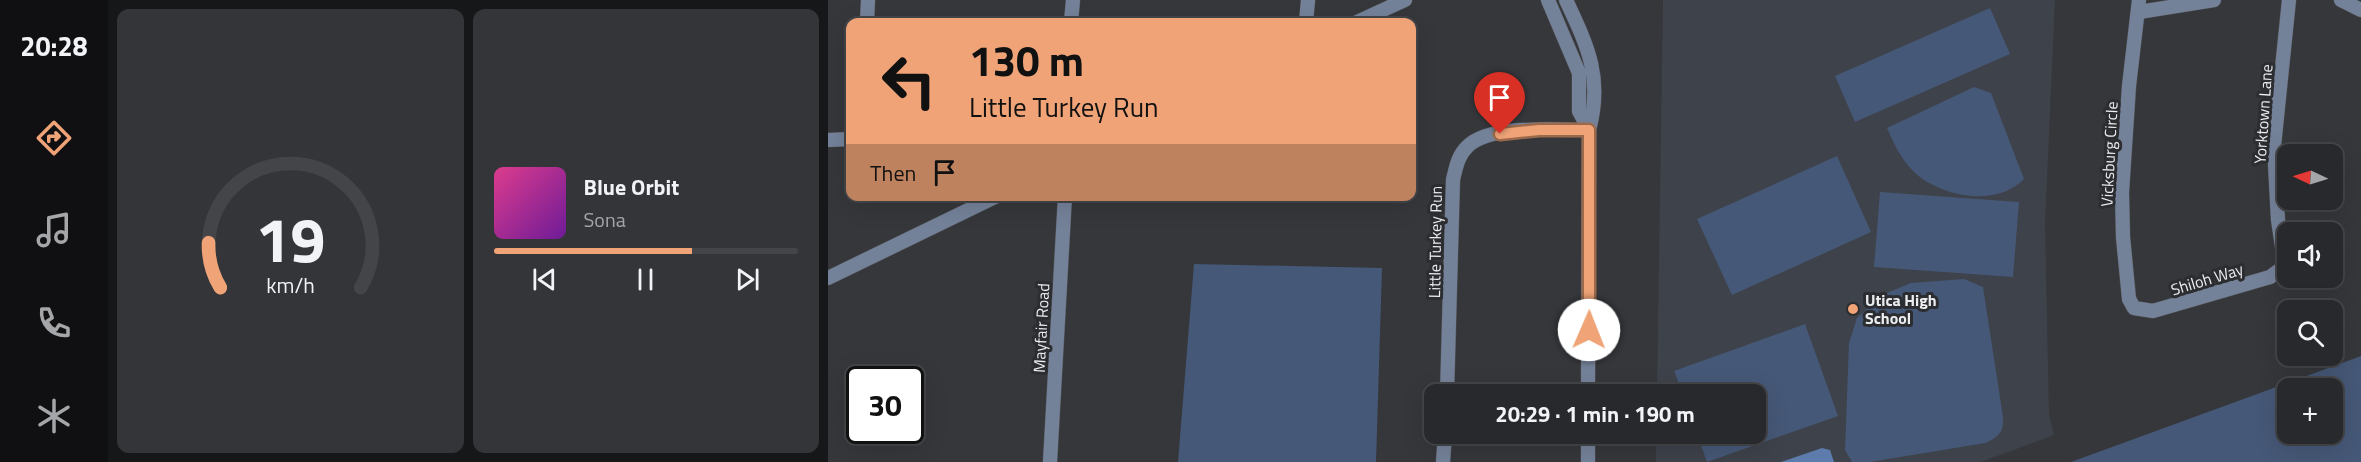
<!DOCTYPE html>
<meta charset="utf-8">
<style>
:root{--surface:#28292c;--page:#343538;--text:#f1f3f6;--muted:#a5a6a9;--line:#444548;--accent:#efa377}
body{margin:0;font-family:"Titillium Web",sans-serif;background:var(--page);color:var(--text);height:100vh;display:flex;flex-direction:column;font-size:22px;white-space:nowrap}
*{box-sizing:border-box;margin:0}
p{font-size:20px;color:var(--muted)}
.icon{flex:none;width:33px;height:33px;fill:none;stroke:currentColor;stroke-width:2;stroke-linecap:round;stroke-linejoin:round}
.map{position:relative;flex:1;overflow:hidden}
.side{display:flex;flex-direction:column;gap:9px;padding:9px;background:#161718;width:720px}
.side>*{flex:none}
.hud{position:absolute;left:18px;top:18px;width:570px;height:183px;border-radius:12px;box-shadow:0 6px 24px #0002,0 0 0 2px var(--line);background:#efa377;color:#111;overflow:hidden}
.needle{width:39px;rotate:274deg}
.controls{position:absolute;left:1449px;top:144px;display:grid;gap:12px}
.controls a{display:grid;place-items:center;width:66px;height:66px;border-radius:12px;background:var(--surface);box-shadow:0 6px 24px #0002,0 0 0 2px var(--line);font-size:30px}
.speed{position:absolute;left:18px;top:366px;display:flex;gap:12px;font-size:30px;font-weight:700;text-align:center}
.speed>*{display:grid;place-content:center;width:78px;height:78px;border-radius:50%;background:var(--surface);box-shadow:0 6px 24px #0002,0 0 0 2px var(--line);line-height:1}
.speed .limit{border:3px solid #111;border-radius:9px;background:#fff;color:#111}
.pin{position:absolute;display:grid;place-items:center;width:51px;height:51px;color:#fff;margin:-62px -26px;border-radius:50% 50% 50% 0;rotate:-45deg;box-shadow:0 0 6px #0007}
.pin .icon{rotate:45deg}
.me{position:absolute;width:66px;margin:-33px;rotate:1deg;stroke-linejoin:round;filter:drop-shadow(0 0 4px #0008)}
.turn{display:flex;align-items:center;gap:21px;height:126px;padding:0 24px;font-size:27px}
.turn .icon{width:78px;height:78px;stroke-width:2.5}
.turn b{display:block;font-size:42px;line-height:51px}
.then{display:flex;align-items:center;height:57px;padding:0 24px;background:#0003;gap:12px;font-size:22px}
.side .card{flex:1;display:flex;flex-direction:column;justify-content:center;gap:9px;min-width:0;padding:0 21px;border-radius:12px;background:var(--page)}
.side .dial{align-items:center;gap:0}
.dial svg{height:156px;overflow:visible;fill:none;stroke:var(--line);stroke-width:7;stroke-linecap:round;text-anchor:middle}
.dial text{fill:var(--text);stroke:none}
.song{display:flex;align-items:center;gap:18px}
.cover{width:72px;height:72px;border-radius:9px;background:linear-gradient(135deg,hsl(330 70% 55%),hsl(280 70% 35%))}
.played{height:6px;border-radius:3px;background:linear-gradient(90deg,var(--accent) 65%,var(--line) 65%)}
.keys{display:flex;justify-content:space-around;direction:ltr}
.side .tiles{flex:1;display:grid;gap:9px;grid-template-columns:repeat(2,1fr)}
.trip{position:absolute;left:596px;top:384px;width:342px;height:60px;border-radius:12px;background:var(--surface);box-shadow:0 6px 24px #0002,0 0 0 2px var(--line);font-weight:700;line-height:60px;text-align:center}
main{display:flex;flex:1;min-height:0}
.tabs{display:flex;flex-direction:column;width:108px;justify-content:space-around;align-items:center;background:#101012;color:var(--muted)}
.tabs .icon{width:42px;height:42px}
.tabs .on{color:var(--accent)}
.tabs b{font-size:27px;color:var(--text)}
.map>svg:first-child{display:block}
</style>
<main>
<nav class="tabs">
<b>20:28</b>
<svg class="icon on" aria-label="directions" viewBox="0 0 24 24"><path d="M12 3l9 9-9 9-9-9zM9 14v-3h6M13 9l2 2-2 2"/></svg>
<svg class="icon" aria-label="music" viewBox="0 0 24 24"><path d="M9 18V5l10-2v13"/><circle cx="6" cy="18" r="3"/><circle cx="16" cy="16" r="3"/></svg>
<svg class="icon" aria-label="phone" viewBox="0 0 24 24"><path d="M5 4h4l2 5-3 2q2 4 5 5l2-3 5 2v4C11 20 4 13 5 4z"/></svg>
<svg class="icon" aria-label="climate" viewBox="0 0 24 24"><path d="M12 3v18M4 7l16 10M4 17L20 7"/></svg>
</nav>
<section class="side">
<div class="tiles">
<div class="card dial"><svg viewBox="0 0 100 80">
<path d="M14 69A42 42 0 1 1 86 69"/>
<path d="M14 69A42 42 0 0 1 8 46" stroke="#efa377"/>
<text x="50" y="56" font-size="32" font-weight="700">19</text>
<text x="50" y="72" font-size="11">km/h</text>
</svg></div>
<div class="card">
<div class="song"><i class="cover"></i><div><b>Blue Orbit</b><p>Sona</p></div></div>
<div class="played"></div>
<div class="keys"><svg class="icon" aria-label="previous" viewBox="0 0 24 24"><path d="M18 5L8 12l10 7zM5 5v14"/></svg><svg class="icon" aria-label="pause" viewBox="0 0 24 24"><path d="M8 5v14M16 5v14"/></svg><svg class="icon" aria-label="next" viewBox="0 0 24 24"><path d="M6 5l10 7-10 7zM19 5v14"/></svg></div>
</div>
</div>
</section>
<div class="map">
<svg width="1533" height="462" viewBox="0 0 1533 462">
<rect width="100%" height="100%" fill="#35373b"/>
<path fill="#3e424a" d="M835,0H1227L1217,223L1221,415L1226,435L1153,462H828V434H927V394H829Z"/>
<path fill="#465877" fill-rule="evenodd" d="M1162,8L1182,54L1027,122L1007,76Z
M1146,87L1163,93L1196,179C1168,208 1113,197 1086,172C1073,159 1066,144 1059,128Z
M1009,156L1043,232L904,295L869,219Z
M1052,192L1191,202L1185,277L1046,267Z
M366,264L554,268L548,462H350Z
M1136,279L1155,287L1175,417C1176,432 1171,437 1157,443L1042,462H1024L1017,450L1021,343L1029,318L1054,295L1083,283Z
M977,324L1010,416L879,462L869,434H927V394H855L846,371Z
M1533,356V462H1243ZM1460,388H1504V434H1460Z"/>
<path fill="#5d7bad" d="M994,448L1002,450L1006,462H953Z"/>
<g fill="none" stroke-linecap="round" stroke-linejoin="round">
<g stroke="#525458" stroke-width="15">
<path id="minor" d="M720,0L751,73V111L761,130
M738,0C760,47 775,78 761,130L760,394
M1311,0L1301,86L1294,192L1295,237L1301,299L1306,308L1325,311L1442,277L1457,266L1450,220L1446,146L1461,0
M1513,0L1533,10
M1311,12L1386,0
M39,22L40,0
M243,22L245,0
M478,22L480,0
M529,22L577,0
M0,140L22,139
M0,278L169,196
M619,394L625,180C628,167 630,155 640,146C663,124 731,130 761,130
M760,434V462
M222,462L237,196
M615,462L617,434"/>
</g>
<use href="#minor" stroke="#748299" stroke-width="14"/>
</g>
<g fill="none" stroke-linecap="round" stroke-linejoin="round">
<g stroke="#9b6a4d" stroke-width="15">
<path id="route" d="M672,134L711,130H761V330"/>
</g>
<use href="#route" stroke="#efa377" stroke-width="10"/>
</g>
<circle fill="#efa377" stroke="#2b2d30" stroke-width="2" cx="1025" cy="309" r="6"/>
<g text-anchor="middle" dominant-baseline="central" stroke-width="6" stroke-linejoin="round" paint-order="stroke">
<g font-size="16" fill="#ecedef" stroke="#2b2d30">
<text transform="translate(1435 114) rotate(-86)">Yorktown Lane</text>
<text transform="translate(1281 154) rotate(-87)">Vicksburg Circle</text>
<text transform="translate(607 242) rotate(-89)">Little Turkey Run</text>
<text transform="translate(1379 279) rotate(-17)">Shiloh Way</text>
<text transform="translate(213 328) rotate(-87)">Mayfair Road</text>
</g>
<g font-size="16" font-weight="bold" fill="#ecedef" stroke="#2b2d30" text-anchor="start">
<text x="1037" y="300">Utica High<tspan x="1037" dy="18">School</tspan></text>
</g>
</g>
</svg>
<div class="controls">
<a><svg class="needle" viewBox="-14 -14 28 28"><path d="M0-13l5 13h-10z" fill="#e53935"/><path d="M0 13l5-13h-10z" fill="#a5a6a9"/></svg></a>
<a><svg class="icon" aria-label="sound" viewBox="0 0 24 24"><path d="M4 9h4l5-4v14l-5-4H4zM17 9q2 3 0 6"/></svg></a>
<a><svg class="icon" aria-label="search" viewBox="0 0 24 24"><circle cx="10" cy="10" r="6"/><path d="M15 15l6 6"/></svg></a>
<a>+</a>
</div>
<div class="speed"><div class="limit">30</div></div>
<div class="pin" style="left:672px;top:134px;background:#d93025"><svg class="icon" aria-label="arrive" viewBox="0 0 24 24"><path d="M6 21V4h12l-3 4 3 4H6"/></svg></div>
<svg class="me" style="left:761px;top:330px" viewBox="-20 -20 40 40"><circle r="19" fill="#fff"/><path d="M0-13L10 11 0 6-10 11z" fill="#efa377"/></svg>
<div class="trip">20:29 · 1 min · 190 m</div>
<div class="hud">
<div class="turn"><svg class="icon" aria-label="left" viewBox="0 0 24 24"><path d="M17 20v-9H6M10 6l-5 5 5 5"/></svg><div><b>130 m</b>Little Turkey Run</div></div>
<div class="then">Then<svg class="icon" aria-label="arrive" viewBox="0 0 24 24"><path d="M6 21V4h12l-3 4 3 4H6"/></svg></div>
</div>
</div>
</main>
